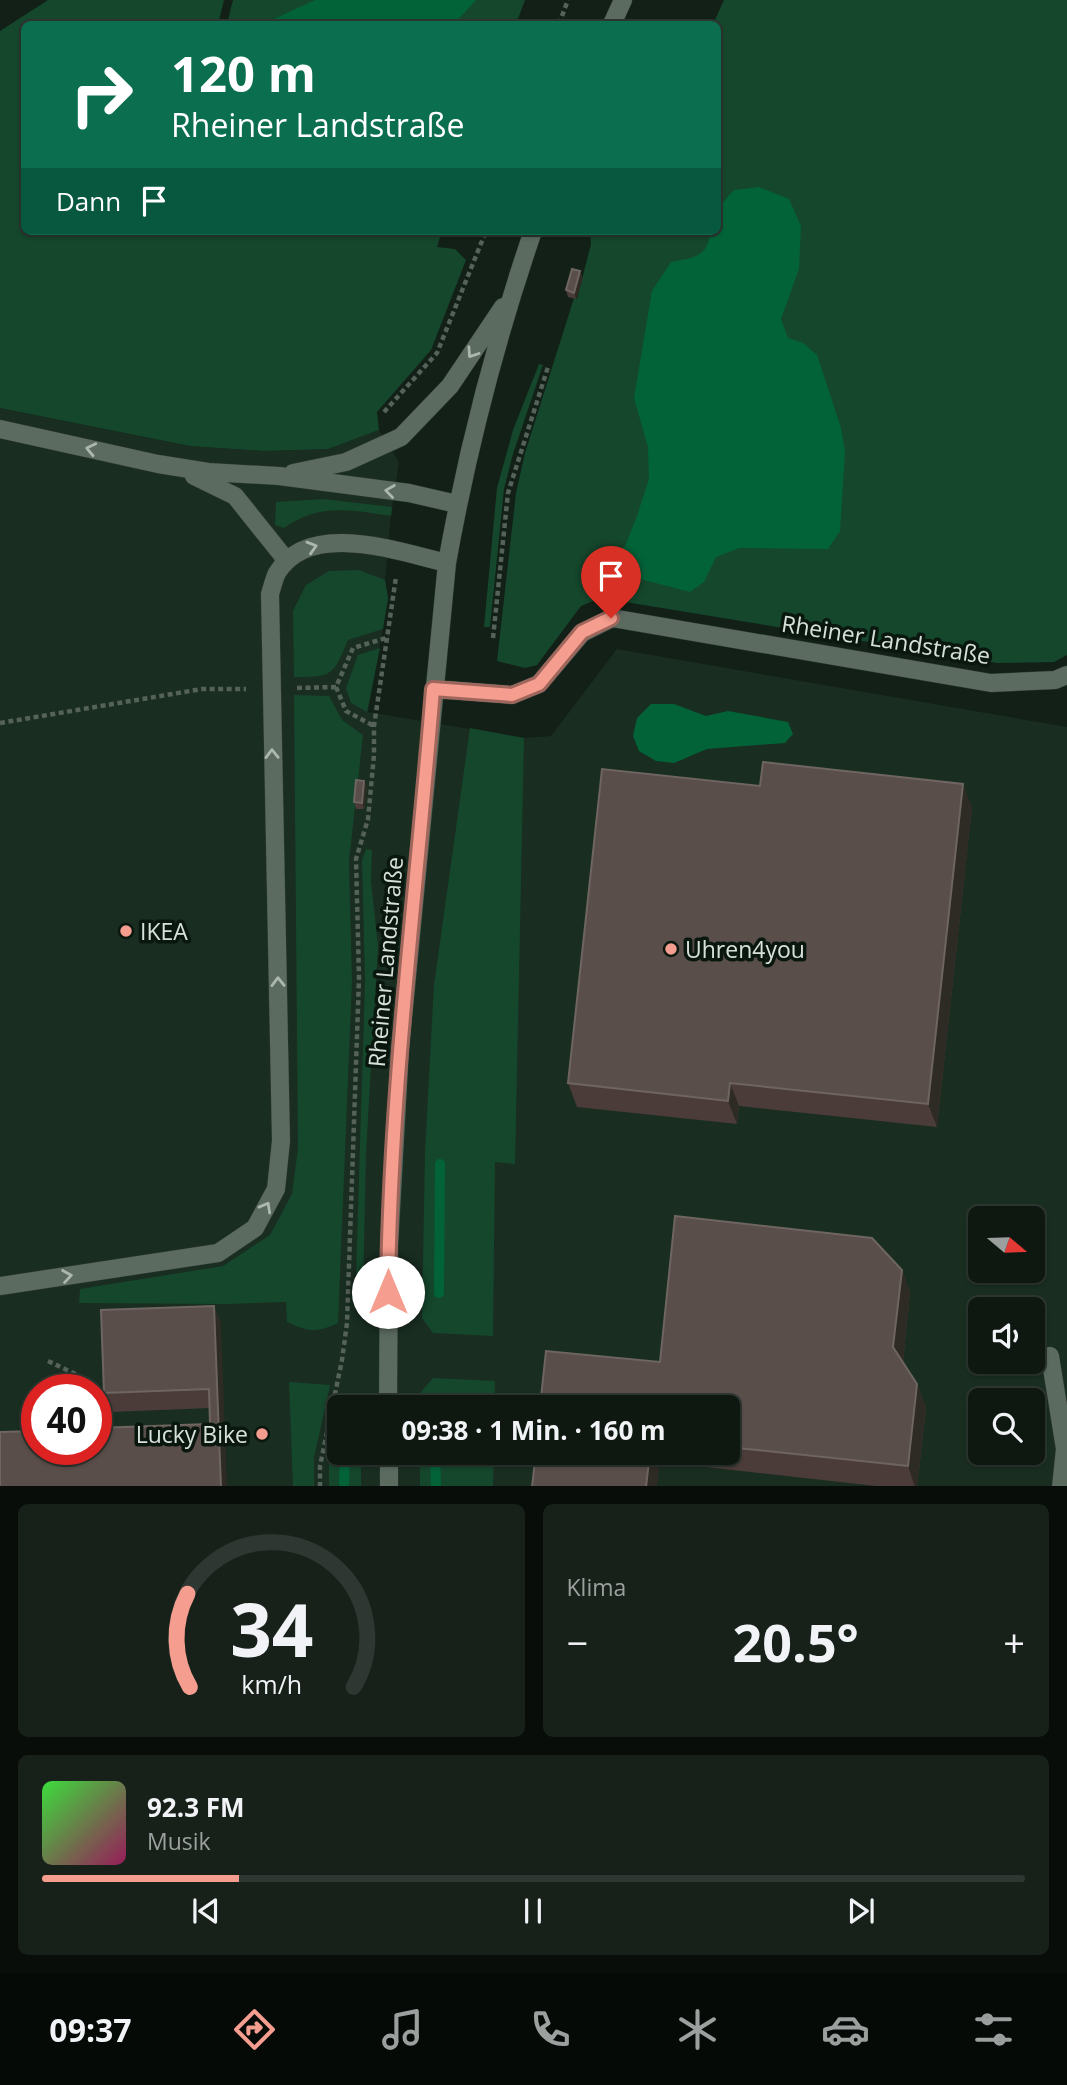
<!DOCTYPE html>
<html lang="de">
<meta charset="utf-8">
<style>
:root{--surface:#0e1811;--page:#17211a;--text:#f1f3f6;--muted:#9ba09f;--line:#2e3731;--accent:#f59d8e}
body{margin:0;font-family:"Open Sans",sans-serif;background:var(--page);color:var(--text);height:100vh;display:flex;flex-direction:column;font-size:26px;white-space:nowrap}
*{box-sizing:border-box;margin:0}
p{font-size:23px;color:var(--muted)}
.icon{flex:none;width:38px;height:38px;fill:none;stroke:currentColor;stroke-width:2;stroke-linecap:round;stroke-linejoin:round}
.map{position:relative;height:1486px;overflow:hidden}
.details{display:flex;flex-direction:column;gap:18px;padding:18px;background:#080d09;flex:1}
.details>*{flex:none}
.guide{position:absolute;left:21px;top:21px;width:700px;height:214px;border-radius:10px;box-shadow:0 2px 5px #0004,0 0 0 2px var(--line);background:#0b6e4f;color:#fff;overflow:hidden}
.needle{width:46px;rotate:109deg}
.controls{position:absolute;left:968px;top:1206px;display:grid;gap:14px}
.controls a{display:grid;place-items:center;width:77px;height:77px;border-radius:10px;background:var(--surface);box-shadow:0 2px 5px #0004,0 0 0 2px var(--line);font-size:35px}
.speed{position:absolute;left:21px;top:1374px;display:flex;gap:14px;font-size:35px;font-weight:700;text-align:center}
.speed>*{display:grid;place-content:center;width:91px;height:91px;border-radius:50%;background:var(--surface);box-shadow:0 2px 5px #0004,0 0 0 2px var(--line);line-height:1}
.speed .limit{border:10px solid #d22;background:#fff;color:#111}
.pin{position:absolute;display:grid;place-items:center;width:60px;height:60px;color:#fff;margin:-72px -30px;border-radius:50% 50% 50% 0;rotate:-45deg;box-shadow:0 0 7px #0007}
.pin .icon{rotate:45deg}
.me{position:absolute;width:77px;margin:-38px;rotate:0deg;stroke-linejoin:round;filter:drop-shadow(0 0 5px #0008)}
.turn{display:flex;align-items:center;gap:24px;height:147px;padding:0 35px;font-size:32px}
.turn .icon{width:91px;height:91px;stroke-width:2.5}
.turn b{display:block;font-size:49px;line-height:60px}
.then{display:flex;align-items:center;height:66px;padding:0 35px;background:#0003;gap:14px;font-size:26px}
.big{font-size:52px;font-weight:700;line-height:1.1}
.details .widget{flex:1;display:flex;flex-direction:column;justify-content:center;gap:10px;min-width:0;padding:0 24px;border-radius:10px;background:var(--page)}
.details .dial{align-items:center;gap:0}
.dial svg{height:182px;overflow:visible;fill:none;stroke:var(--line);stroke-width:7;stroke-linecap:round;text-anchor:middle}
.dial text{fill:var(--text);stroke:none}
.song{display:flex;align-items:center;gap:21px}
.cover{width:84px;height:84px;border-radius:10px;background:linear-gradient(135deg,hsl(120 70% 55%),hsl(330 70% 35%))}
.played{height:7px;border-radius:4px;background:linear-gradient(90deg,var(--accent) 20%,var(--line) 20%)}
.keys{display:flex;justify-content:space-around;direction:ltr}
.heat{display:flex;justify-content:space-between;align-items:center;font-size:38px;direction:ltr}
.details .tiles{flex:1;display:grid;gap:18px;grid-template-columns:1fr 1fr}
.widget:last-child{grid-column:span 2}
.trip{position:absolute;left:327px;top:1395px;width:413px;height:70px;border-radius:10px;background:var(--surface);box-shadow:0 2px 5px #0004,0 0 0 2px var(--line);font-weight:700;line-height:70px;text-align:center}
.dock{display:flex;height:112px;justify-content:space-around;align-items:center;background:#060a07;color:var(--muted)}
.dock .icon{width:49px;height:49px}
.dock .on{color:var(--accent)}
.dock b{font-size:32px;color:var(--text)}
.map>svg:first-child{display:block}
</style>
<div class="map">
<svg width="1067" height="1487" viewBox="0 0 1067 1487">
<rect width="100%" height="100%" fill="#122017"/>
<path fill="#192d21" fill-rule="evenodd" d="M0,408L190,446L265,451L328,449L379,430L399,462L391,516L385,580L388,598L368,712L524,738L551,736L617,649L1067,727V1486H0ZM980,1218H1032V1270H980ZM980,1309H1032V1362H980ZM37,1390H96V1449H37ZM980,1400H1032V1452H980ZM340,1407H728V1452H340Z"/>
<path fill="#15472c" d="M48,0H224L218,24H24V231H442L437,247L455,249L466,260L431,350L377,412L379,430L328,449L265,451L190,446L0,408V31Z
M233,0H525L516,24H227Z
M724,0H1067V655L1054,662L997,663L601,598L581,606L537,665L525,668L497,661L516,493L525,453L574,298L577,299L591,244L590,231H718V24H713Z
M539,364L543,365L513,454L504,489L490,627H484L497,488L513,430Z
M323,499L392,507L391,516C351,510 319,503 284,528L275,525L276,502Z
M359,570L385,580L388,598L383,629L348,640C333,676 333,677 294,677L293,611L306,585L329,571Z
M380,648L367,712L351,703L346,688L358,655Z
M294,695L329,696L342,720L363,735L349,861L352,981L338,1323C317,1333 308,1332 287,1322L286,1302L228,1304L79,1303L80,1289L223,1266L270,1235L292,1194L298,1148Z
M470,728L524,738L515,1164L495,1162L493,1336L433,1333L422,1318L425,1152L434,985Z
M366,849L372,850L371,881L378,946L366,1153L363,1292L355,1308L365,982L362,860Z
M433,1378L495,1381L494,1407H420V1393Z
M289,1382L330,1385L314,1458V1486H293Z
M339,1421L340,1452L361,1453V1486H329V1465Z
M420,1453H494L493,1486H420Z"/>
<path fill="#026339" d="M315,0H476L454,24H271L274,19Z
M759,187L789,199L801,226L799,269L781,319L788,338L803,343L817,355L841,428L845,451L840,531L828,549L739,548L716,557L704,582L690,592L617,573L611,558L625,546L637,516L649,479L648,447L634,398L652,291L671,262C695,257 706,259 711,231H718V208L734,190Z
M651,704H674L706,716L728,711L788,722L793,734L785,743L707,749L674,763L656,761L639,751L633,736L637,718Z"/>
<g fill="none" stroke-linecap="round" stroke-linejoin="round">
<path stroke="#026339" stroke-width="10" d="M439,1293L440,1164
M435,1452L436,1487
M344,1487L345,1452"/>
<g stroke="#303933" stroke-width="19">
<path id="minor" d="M612,24L623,0
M0,429L158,464L208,472L279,476L409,493L457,504
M293,473L346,462L401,437L450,386L503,307
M194,476L235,496L287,561
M434,689L512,695L539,684L582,633L612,618L991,683L1055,680L1067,675
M0,1286L218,1253L255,1228L276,1189L281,1141L270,594C272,588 274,579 277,573C309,519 399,552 447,563
M1050,1356L1065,1449L1061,1487
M388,1407L389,1246L400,1049L447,563C467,451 496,339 533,231
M389,1452V1487"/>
</g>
<path stroke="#556259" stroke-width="4.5" stroke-dasharray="5 3.5" stroke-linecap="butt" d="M559,24L568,0
M384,412L437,353L486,231
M493,638L508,493L548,367
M336,687L346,711L374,726
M297,688L336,687L353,648L389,637
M0,723L202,689H246
M48,1361L88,1380V1390
M320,1487V1466L342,1360L347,1323L359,978L356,859L368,819L374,755V726L396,577"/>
<use href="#minor" stroke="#5b6b60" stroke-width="18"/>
</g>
<path fill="#4c3c39" d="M583,278L576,299L568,297L566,290Z
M364,781L367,788L364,809H356L354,802Z
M972,807L937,1127L739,1106L737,1124L577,1107L568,1083Z
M902,1270L910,1293L903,1362L917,1384L926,1408L917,1487H885L660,1462L536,1452H728V1407L660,1362Z
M214,1306L221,1324L210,1408L111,1412L104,1393Z"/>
<path fill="#2e2a24" d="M580,271L583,278L576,299L574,293Z
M364,781L367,788L364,809L362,803Z
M963,784L972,807L937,1127L928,1104Z
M730,1083L739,1106L737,1124L728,1101Z
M902,1270L910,1293L902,1371L893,1347Z
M214,1306L221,1324L227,1487H221Z
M917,1384L926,1408L917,1487H915L908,1466Z
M650,1452H656L660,1462L657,1487H646Z"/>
<path fill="#5a4e4a" stroke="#6e6561" stroke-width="2" d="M572,269L580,271L574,293L566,290Z
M763,762L963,784L928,1104L730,1083L728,1101L568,1083L602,769L760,786Z
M356,780L364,781L362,803L354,802Z
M675,1216L872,1238L902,1270L893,1347L917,1384L908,1466L728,1447V1407H540L546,1351L660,1362Z
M214,1306L221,1487H0V1432L37,1431V1449H96V1428L210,1424L209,1389L104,1393L101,1310Z
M536,1452H650L646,1487H532Z"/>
<defs><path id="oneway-chevron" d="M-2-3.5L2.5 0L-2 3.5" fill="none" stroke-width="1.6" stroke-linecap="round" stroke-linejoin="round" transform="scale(1.75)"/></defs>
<g stroke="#acb8af">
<use href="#oneway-chevron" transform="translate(472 353) rotate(124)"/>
<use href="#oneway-chevron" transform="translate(91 449) rotate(-167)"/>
<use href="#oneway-chevron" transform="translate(390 491) rotate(-172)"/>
<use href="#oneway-chevron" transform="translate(312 547) rotate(-17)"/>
<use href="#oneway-chevron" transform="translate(272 754) rotate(-91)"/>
<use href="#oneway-chevron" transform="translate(278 982) rotate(-91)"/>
<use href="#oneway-chevron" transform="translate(266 1207) rotate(-61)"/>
<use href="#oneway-chevron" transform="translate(67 1276) rotate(-9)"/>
</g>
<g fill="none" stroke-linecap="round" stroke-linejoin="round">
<g stroke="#9f665c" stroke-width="18">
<path id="route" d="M388,1292C390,1090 417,890 433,689L512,695L539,684L582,632L611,618"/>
</g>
<use href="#route" stroke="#f59d8e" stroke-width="12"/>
</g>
<g fill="#f59d8e" stroke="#09170f" stroke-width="2.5">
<circle cx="126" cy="931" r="7"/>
<circle cx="671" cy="949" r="7"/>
<circle cx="262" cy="1434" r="7"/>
</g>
<g text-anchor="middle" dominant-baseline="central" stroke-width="7" stroke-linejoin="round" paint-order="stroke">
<g font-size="23" fill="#d7e1da" stroke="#09170f">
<text transform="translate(886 639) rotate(9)">Rheiner Landstraße</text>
<text transform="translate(385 962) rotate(-85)">Rheiner Landstraße</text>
</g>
<g font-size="23" fill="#d7e1da" stroke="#09170f" text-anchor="start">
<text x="140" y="931">IKEA</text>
<text x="685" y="949">Uhren4you</text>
<text x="248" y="1434" text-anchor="end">Lucky Bike</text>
</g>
</g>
</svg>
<div class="controls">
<a><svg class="needle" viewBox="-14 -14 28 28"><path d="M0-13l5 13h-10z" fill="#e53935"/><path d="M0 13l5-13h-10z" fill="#9ba09f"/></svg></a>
<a><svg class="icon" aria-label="sound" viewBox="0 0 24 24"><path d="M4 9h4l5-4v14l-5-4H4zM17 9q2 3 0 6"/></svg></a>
<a><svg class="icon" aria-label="search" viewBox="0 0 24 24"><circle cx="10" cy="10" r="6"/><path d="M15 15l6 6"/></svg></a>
</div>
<div class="speed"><div class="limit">40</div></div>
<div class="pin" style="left:611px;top:618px;background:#d93025"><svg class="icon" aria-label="arrive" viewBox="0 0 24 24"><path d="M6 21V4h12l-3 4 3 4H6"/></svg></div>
<svg class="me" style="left:388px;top:1292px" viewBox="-20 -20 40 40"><circle r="19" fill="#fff"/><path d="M0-13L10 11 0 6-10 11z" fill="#f59d8e"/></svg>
<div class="trip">09:38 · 1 Min. · 160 m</div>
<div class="guide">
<div class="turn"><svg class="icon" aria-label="right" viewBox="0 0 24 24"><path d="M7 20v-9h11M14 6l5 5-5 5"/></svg><div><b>120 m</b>Rheiner Landstraße</div></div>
<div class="then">Dann<svg class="icon" aria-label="arrive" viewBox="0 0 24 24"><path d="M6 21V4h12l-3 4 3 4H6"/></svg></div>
</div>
</div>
<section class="details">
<div class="tiles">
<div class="widget dial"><svg viewBox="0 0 100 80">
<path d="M14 69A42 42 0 1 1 86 69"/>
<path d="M14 69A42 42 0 0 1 13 28" stroke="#f59d8e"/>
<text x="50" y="56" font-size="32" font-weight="700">34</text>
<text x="50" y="72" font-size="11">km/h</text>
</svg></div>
<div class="widget"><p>Klima</p>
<div class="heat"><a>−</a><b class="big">20.5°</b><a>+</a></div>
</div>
<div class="widget">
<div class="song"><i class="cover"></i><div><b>92.3 FM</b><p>Musik</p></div></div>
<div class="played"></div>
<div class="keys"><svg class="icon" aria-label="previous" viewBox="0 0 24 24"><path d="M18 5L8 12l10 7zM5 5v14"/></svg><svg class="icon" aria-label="pause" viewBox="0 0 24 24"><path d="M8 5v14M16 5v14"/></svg><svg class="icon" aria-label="next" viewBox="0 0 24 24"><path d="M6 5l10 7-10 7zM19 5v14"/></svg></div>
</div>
</div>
</section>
<nav class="dock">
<b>09:37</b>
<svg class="icon on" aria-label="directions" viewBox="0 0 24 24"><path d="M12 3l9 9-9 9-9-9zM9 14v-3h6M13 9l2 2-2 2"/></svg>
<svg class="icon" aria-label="music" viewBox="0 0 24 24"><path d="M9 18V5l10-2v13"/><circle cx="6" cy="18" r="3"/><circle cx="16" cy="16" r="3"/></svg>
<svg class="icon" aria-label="phone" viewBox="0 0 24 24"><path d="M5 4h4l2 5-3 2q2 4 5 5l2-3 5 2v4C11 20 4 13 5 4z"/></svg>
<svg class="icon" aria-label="climate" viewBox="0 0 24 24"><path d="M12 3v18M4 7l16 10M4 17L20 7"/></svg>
<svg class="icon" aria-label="car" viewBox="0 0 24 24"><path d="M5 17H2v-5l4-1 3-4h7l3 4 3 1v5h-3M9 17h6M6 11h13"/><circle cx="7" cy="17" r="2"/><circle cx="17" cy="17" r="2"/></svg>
<svg class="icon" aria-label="filters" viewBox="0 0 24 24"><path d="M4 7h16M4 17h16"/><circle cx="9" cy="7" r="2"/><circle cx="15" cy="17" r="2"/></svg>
</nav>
